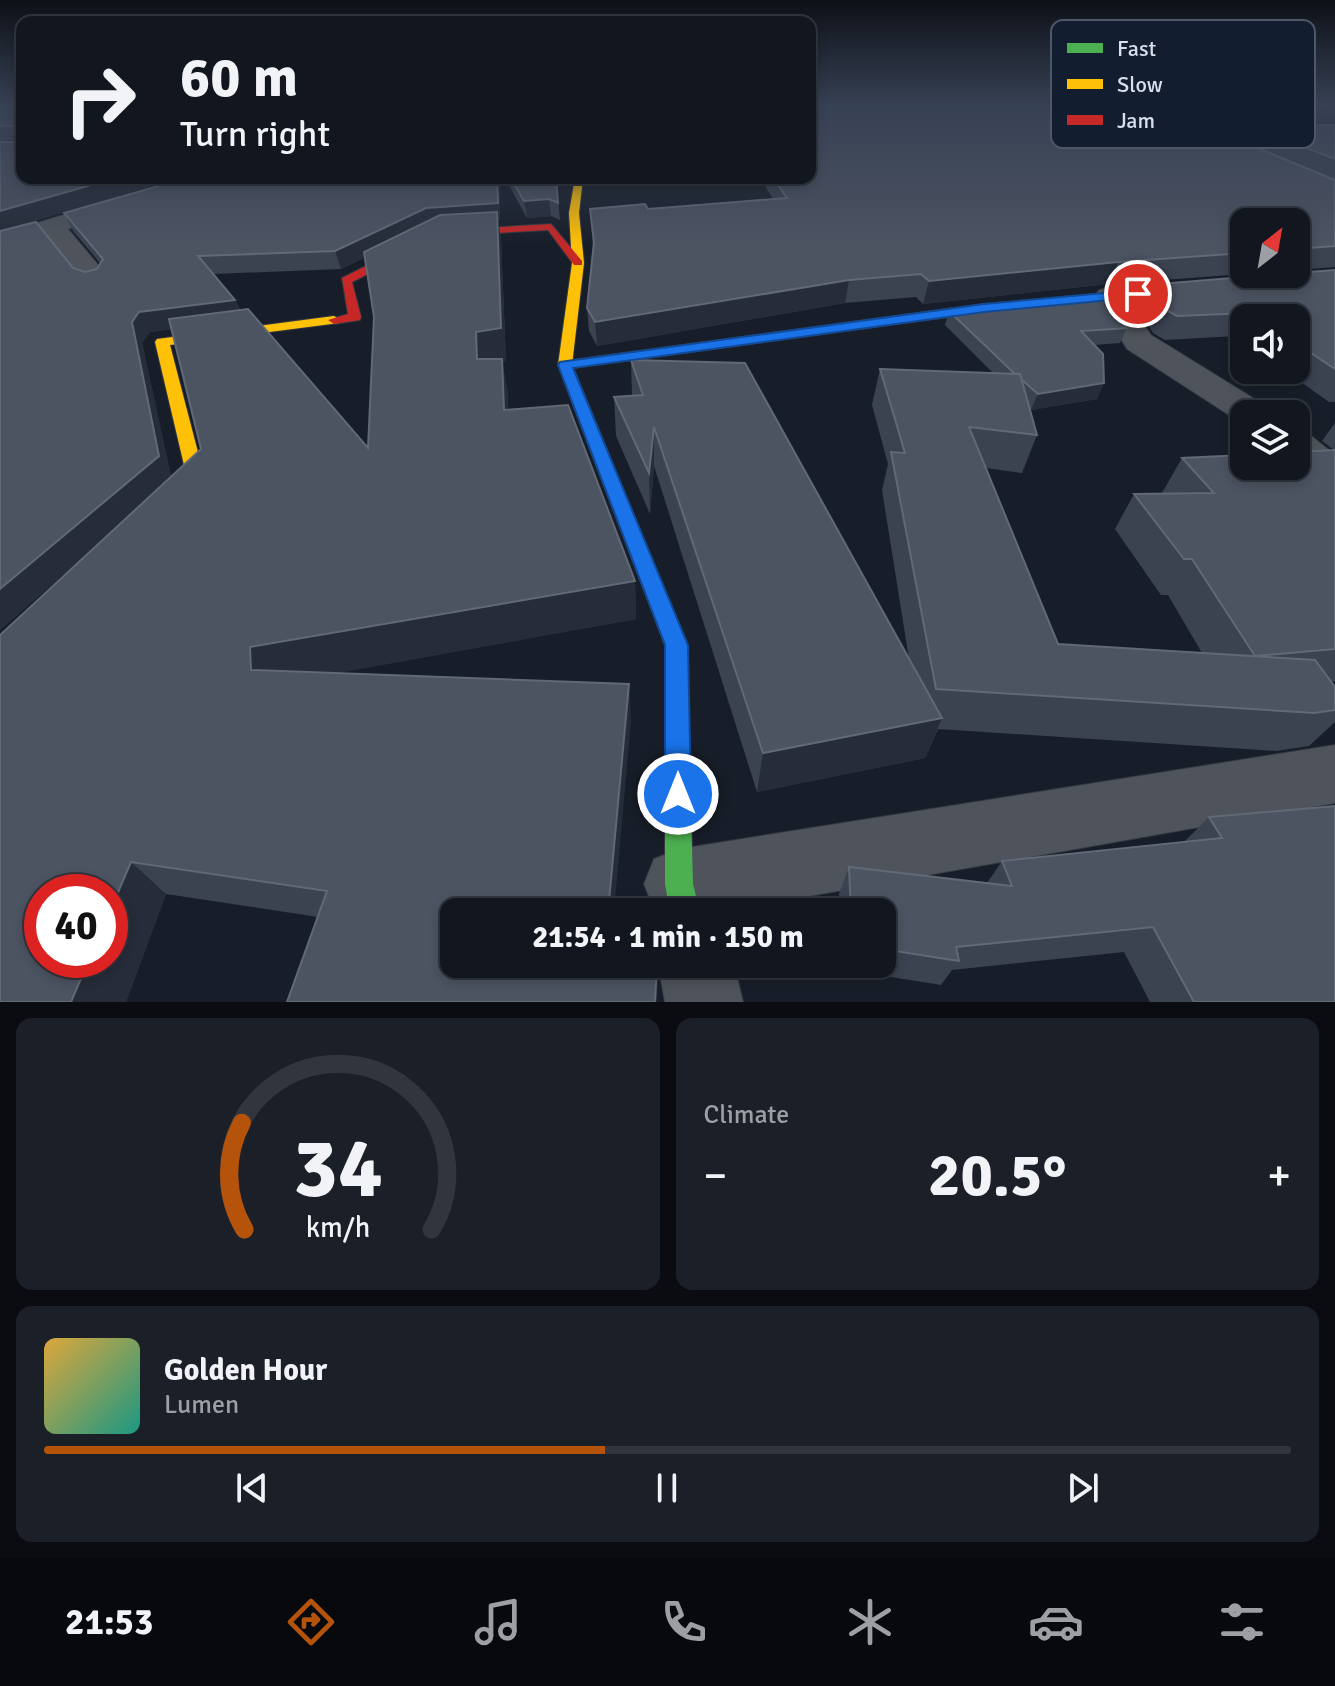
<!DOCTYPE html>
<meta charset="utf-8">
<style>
:root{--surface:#12161f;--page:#1b1f28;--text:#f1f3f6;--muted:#9c9fa4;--line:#31353d;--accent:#b45309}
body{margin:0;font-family:Signika,sans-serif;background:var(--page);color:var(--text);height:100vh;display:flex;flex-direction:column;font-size:30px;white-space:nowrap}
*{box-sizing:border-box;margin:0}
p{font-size:26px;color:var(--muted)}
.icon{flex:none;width:44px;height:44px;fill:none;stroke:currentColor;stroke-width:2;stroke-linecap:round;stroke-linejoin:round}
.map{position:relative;height:1002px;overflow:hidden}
.sheet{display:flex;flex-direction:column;gap:16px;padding:16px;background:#0a0c11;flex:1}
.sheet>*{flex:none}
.guide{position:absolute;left:16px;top:16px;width:800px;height:168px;border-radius:16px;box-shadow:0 4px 12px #0003,0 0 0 2px var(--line);background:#12161f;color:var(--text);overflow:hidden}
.needle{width:52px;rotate:31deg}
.tools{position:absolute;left:1230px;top:208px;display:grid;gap:16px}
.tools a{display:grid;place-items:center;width:80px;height:80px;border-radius:16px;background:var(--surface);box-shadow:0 4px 12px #0003,0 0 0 2px var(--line);font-size:40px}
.speed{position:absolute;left:24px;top:874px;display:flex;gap:16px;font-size:40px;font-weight:700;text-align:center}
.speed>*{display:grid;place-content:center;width:104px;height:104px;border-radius:50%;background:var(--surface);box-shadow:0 4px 12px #0003,0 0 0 2px var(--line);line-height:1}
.speed .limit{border:12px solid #d22;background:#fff;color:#111}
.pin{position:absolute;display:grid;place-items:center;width:68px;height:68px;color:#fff;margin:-34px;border:4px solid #fff;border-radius:50%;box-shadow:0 2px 8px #0007}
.me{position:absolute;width:88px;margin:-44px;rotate:0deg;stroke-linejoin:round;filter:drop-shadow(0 0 6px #0008)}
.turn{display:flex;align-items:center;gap:28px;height:168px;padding:0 32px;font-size:36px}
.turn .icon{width:104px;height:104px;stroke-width:2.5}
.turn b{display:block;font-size:56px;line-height:68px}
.big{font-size:60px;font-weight:800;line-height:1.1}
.sheet .tile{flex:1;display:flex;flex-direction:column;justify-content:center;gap:12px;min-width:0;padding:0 28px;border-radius:16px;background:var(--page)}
.sheet .dial{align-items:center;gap:0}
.dial svg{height:208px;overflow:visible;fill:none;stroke:var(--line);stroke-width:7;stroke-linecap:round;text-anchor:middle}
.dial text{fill:var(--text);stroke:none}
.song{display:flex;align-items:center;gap:24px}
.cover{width:96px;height:96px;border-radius:12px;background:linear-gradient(135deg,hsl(40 70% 55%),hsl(170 70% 35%))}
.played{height:8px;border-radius:4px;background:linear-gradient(90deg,var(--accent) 45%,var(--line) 45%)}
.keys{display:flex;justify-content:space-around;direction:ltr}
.heat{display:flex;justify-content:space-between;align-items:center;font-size:44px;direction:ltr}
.sheet .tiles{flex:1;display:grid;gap:16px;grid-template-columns:1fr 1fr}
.tile:last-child{grid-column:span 2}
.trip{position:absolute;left:440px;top:898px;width:456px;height:80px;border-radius:16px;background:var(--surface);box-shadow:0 4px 12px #0003,0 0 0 2px var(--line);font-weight:800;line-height:80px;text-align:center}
.menu{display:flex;height:128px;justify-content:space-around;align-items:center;background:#07090c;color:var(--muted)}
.menu .icon{width:56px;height:56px}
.menu .active{color:var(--accent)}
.menu b{font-size:36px;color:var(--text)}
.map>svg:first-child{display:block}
</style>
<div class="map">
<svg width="1335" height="1002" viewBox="0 0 1335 1002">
<rect width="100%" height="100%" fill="#181e29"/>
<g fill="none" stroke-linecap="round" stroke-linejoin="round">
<g stroke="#333841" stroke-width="2">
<path id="street" d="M1197,127H1335V139L1190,137L1188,133Z
M187,178H221L218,183L68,229L110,279L106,285L96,288L86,285L47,236L0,250V234Z
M1110,287L1121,290L1151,335L1266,406L1272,414H1244V423L1240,422L1127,349L1095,296L1099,290Z
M1296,431L1310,435L1335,455V489L1320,485L1296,464Z
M1335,745V803L719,912H662L654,909L644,884L654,859L679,849Z
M658,964H734L743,1002H665Z"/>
</g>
<g stroke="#333841" stroke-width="2">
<path id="fast" d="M1202,285L1208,289L1206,292L1067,305L1061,301L1067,297Z
M677,721L686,724L689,732L693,884L700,912H670L665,884V732L668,724Z"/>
</g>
<g stroke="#333841" stroke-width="2">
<path id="slow" d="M575,178H583L579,213L584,263L572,365L687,645L689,732L686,740L677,743L668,740L665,732V645L558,365L572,263L569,213Z
M334,316L340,320L339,323L170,345L206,483L177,511H165L162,507L165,503L188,482L155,342L157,339Z"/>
</g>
<g stroke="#333841" stroke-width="2">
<path id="jam" d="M551,224L582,261V265H574L548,230L442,236L352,282L361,317L360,320L334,324L328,320L348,314L342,278L436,231Z
M1067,297L1073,301L1071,304L984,312L565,369L558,365L565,361L984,304Z"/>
</g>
<use href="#street" fill="#4f545c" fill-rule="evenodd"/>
<use href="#fast" fill="#4caf50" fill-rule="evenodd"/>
<use href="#slow" fill="#ffc107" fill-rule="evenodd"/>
<use href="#jam" fill="#c62828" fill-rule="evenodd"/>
</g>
<path fill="#3b4250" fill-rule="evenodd" d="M0,105L177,178L4,230L73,268L85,272L97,269L100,263L73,231L64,213L186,178H499L500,220H498L501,240L506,361L502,362L508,393V410L635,581L636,619L336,673L631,721L454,912L658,981L318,917L166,894L126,1002L114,530L0,630V142H14L17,140L0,141ZM364,258L374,317L368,448L240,310L235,300L213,274L341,269ZM172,329L201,449L171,477L142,343L150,332Z
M1166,105H1288L1315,114L1310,124H1215L1208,128L1239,140L1246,125H1335V267L1296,270V222H1244V274L1109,284L923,304L916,297L845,303L597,346L589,331L587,308L593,247L590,209H648L773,199L760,178H810L1164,110Z
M505,178H556L560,220L551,216L527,218Z
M1335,270V402H1329L1284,370H1296V318H1244V342L1236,336L1165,340L1153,333L1136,307L1146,285Z
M949,311L1127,328L1120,343L1094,345L1104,383L1097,399L1031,410L1030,409L1037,435L1022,473L986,468L1058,644L1202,653L1168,595H1161L1115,529L1134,494H1163L1162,493L1182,458L1334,450L1322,441L1335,423V681L1331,682L1335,687V722L1309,746L1276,751L938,729L925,758L757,792L654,466L650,514L616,436L614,397L632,395L631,360L909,659L882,490L888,464L872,405L880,369L993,373L945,325Z
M1209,817L1335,1002H1150L1124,952L952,970L941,985L841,969V964H882V912H840L839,894L849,867L987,883L1002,861L1183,843Z"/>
<path fill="#262c39" d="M1219,114L1215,124L1206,129L1210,119Z
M116,178H177L0,231V211Z
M497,178H499L500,220H498L501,240L506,361L502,362L508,393L510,446L484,393L430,225L341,269L335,251L426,208Z
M549,199L551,216L527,218L524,201Z
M1118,262L1109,284L923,304L929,281Z
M849,280L845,303L597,346L595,322Z
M235,300L243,320L150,332L142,343L172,479L0,630V589L132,322L139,312Z
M1104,383L1097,399L1031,410L1038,394Z
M654,427V466L650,514L649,473Z
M635,581L636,619L272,685L251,670L250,647Z
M629,684L631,721L614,912H608Z
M942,718L925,758L757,792L763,753Z
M131,862L166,894L126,1002H71L89,960H110V911Z
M657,964L658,981L657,1002H655Z"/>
<path fill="#4c5361" stroke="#616976" stroke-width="2" d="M0,105H22V178H116L0,211V142H14L17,139V126H0Z
M810,105H1154L1335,180V246L1296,249V222H1244V253L1118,262L929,281L921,274L849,280L595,322L587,308L594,242L590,209L645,204L648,209L787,198L773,178H810Z
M1246,125H1335V159Z
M186,178H497L498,203L426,208L335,251L198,256L235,300L139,312L132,322L159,456L0,589V231L36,222L73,268L85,272L97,269L103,259L64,213Z
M511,178H556L558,203L549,199L524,201Z
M497,212L501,328L476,332L477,359H502L504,410L568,405L635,581L250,647L251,670L629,684L608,912H454V964H657L655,1002H287L327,891L131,862L110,911V892H42V960H89L71,1002H0V635L201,449L169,319L248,309L368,448L374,317L364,252L440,215Z
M1335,270V369L1296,343V318H1258L1250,313L1177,316L1164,309L1146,285L1281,274H1296V273Z
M1106,296L1127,328L1081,331L1103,354L1104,383L1038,394L1022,380L1020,374H1015L949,311Z
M631,360L745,363L942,718L763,753L654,427L649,473L614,397L643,395Z
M880,369L1020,374L1037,435L969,427L1058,644L1315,660L1335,687V710L1314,713L936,689L891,452L905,453Z
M1335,450V649L1255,656L1192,559H1184L1134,494L1214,493L1182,458L1244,455V466H1296V452Z
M1335,806V1002H1194L1153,927L956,947L959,961L882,949V912H851L849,867L1012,886L1002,861L1222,838L1209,817Z"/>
<linearGradient id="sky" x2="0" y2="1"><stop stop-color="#0d1017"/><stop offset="0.43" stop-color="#374154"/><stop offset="1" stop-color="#374154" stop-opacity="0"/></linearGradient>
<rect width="1335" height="245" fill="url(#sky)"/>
<path fill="#1a73e8" stroke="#114b97" stroke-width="2" d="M1138,290L1144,294L1142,297L984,312L573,368L688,645L691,794L687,803L678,807L669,803L665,794V645L558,365L560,362L984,304Z"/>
<rect x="1051" y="20" width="264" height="128" rx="12" fill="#121d2f" stroke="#4d5768" stroke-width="2"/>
<rect x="1067" y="43" width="36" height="10" fill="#4caf50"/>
<rect x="1067" y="79" width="36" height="10" fill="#ffc107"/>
<rect x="1067" y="115" width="36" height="10" fill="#c62828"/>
<g font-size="22" fill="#d7dfec">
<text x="1117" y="56">Fast</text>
<text x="1117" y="92">Slow</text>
<text x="1117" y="128">Jam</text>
</g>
</svg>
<div class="tools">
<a><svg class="needle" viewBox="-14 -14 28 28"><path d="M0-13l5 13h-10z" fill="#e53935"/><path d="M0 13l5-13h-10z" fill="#9c9fa4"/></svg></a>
<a><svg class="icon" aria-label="sound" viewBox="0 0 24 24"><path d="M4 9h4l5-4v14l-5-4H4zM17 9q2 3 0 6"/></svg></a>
<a><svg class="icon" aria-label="layers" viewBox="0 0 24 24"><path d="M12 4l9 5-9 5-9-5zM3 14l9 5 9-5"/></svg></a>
</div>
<div class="speed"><div class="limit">40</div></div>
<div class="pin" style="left:1138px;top:294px;background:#d93025"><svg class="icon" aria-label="arrive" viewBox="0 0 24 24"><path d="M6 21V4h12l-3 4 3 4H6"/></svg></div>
<svg class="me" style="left:678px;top:794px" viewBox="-20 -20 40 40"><circle r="17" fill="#1a73e8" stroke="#fff" stroke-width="3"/><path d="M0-11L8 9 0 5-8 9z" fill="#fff"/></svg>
<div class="trip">21:54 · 1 min · 150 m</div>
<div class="guide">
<div class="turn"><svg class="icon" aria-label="right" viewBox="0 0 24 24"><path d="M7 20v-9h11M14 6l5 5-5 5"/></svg><div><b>60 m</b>Turn right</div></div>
</div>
</div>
<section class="sheet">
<div class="tiles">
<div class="tile dial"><svg viewBox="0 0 100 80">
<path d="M14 69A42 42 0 1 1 86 69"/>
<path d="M14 69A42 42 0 0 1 13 28" stroke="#b45309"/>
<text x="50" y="56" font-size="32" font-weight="700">34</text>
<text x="50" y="72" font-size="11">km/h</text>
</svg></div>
<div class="tile"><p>Climate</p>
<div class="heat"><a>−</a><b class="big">20.5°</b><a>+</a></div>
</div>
<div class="tile">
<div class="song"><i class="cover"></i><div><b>Golden Hour</b><p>Lumen</p></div></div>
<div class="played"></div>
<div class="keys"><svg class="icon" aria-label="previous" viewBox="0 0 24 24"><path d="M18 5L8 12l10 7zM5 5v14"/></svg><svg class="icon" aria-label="pause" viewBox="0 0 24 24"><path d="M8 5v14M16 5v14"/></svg><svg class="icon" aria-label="next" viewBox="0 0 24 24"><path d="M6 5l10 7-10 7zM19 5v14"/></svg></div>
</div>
</div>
</section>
<nav class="menu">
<b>21:53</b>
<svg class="icon active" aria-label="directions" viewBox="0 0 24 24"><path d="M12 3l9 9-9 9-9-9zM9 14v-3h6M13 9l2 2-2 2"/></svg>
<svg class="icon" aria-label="music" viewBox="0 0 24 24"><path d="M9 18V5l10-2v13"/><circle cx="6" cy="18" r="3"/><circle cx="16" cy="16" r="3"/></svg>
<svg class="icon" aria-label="phone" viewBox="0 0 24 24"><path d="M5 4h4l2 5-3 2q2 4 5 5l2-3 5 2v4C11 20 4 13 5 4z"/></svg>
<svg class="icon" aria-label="climate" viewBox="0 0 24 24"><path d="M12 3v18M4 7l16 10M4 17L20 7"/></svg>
<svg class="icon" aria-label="car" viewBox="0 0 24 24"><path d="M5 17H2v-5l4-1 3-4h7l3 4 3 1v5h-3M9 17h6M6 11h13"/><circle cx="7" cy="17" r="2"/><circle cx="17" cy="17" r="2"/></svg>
<svg class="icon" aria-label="filters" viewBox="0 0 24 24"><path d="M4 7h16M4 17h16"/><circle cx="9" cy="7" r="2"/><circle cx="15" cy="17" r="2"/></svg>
</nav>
